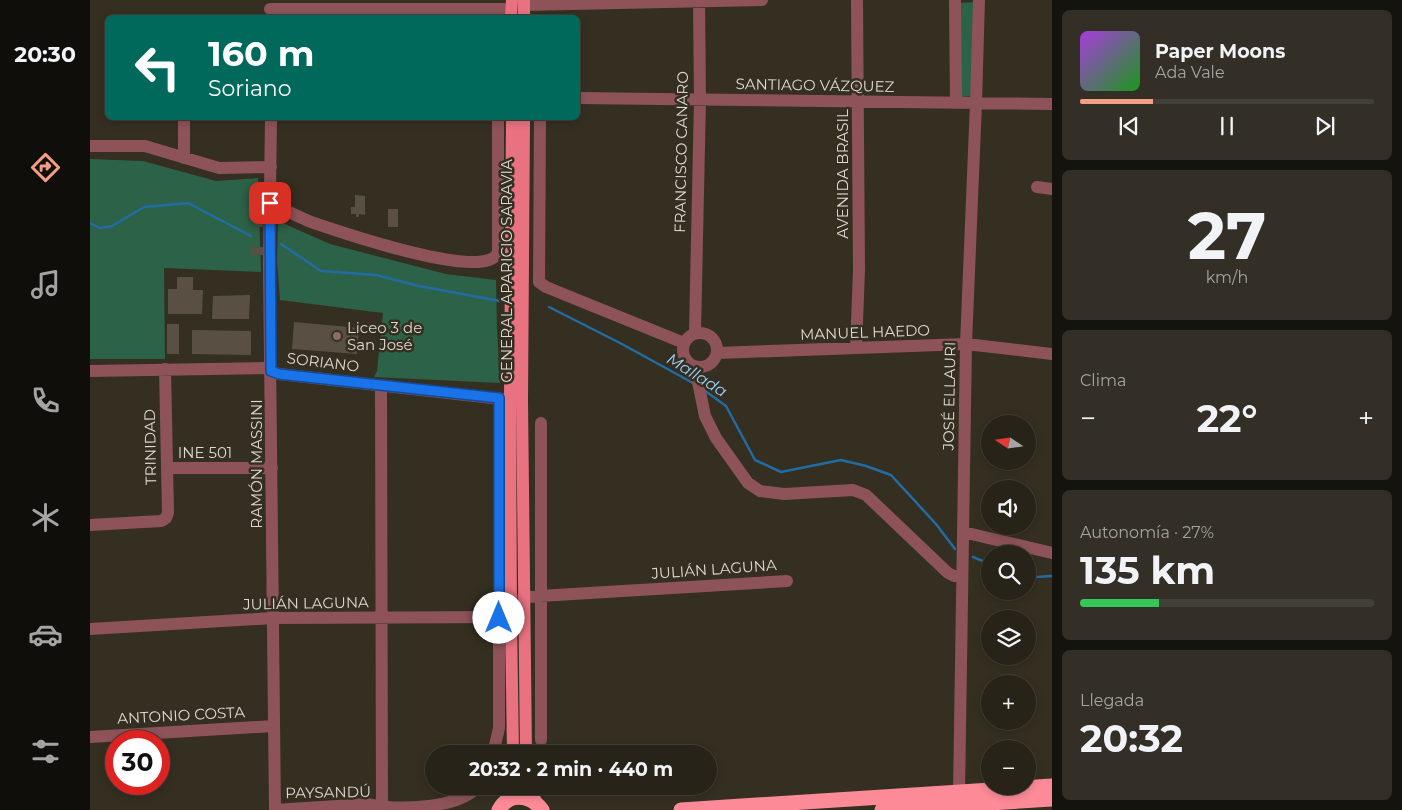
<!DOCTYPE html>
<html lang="es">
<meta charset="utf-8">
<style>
:root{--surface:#272319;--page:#332f26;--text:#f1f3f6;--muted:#a4a4a2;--line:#434038;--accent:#f49e86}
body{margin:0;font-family:Montserrat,sans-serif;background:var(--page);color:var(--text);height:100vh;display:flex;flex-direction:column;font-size:19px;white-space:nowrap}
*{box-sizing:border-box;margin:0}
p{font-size:16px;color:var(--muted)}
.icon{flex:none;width:28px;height:28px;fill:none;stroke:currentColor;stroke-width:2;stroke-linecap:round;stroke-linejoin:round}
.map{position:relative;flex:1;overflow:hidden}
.sheet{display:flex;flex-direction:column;gap:10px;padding:10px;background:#15130e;width:350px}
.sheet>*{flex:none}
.hud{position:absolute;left:15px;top:15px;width:475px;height:105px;border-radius:8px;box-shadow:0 2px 8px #0003,0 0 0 1px var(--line);background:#00695c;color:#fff;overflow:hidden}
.needle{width:32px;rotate:283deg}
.buttons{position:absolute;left:891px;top:415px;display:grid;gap:10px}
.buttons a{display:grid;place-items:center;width:55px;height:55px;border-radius:50%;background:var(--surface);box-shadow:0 2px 8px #0003,0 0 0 1px var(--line);font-size:25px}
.speed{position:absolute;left:15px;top:730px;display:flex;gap:10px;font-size:25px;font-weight:700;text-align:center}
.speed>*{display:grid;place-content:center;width:65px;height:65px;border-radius:50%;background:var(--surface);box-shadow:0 2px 8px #0003,0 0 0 1px var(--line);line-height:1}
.speed .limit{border:8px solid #d22;background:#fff;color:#111}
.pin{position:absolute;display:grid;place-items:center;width:42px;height:42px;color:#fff;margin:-21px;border-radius:10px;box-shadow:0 2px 8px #0006}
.me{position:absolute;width:55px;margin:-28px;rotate:0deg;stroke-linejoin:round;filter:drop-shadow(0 0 4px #0008)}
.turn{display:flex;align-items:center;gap:18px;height:105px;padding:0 20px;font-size:22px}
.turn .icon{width:65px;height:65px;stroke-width:2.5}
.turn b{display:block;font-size:35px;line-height:42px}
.big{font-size:38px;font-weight:700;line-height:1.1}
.sheet .card{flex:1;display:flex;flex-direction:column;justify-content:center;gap:8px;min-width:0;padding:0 18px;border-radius:8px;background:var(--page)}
.sheet .dial{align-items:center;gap:0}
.dial b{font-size:65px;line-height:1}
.song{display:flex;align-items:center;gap:15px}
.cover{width:60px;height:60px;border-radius:8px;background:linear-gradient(135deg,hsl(280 70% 55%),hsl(120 70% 35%))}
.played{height:5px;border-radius:2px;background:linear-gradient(90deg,var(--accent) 25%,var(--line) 25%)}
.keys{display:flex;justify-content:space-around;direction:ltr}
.heat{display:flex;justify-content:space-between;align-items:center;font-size:28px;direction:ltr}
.charge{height:8px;border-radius:4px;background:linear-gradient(90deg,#34c759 27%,var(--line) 0)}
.trip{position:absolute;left:335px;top:745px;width:292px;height:50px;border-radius:25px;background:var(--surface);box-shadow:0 2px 8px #0003,0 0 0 1px var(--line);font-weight:700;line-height:50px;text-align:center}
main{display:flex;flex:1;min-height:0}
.dock{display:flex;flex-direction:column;width:90px;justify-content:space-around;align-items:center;background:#100e0a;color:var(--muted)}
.dock .icon{width:35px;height:35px}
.dock .current{color:var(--accent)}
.dock b{font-size:22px;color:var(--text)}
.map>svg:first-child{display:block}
</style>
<main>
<nav class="dock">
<b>20:30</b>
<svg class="icon current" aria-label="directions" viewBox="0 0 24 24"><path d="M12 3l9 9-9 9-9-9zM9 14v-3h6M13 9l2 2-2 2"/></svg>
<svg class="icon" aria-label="music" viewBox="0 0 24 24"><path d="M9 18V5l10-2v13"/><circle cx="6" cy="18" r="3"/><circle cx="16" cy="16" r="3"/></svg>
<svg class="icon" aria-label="phone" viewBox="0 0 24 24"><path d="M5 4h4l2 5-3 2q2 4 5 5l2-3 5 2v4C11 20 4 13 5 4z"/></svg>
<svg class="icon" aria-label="climate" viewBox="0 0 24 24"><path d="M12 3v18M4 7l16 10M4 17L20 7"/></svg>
<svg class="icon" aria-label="car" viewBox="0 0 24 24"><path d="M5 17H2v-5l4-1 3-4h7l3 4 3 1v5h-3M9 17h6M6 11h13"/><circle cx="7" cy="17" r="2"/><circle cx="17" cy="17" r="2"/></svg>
<svg class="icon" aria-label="filters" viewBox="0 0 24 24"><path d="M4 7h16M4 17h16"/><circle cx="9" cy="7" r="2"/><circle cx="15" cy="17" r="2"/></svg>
</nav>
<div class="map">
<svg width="962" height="810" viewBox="0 0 962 810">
<rect width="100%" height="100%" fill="#342f21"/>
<path fill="#2c6247" d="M884,2L881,96L870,97V3Z
M0,159L53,161L126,181L168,178L171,272L74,268L75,359H0Z
M188,221L240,244L356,274L406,280L407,329L410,383L284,377L287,371L293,313L190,300L187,262Z"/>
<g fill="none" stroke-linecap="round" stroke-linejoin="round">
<path stroke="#236ca3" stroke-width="2.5" d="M0,223L10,228L22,226L54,207L98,203L161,236
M191,244L231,271L286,275L329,286L410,301
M459,307L530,343L603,383
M614,390L636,406L665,460L691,472L751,460L776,466L801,475L846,524L865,549
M883,557L900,564
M938,575L946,577L962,576"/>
</g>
<path fill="#595043" d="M265,195L275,196V215L269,214V217H266V214H261V207H265Z
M298,209H308V227H298Z
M165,222H173V227H165Z
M161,247H173V255H161Z
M87,277H103V290H113L112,314H78V289H87Z
M160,295L159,319H122L123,296Z
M204,322L269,328L267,354L202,349Z
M77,324H89V354H77Z
M102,330L161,331V355L102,354Z
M548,747L556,754H520L523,749Z
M518,786H558V793L519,796Z"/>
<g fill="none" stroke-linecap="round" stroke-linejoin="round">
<path stroke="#8d5359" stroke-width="12" d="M865,0L866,103
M434,5L672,0
M180,9H421
M488,98L962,104
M181,118L179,265L185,810
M450,118L449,282L456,287L594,343
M0,146H55L129,168L181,167
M94,158V118
M947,187L962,189
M179,203C193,209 207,216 221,222C256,234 367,271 399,260C403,259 405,257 408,253V118
M593 350a17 17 0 1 1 34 0a17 17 0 1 1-34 0Z
M605,333L610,99L609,0
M766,348L769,270L767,0
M627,353L876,344L962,354
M605,367L615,416L626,438L658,483L670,491L694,494L763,490L776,495L858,573L864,576H872
M0,371L174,368L189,374L429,401
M291,385L292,810
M451,423V740
M78,468H182
M0,525L71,521L76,518L78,513L75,369
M873,532L962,553
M433,597L697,581
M0,629L183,618L432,617
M0,737L184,726
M403,754L409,728V398
M869,792L876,344L886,103L889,0
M185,810L278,804C305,810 369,810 388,786"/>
<path stroke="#e97281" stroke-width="12" d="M421,18L422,0
M434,18V0
M422,118L420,400L421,618L423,754
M434,118L432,401L436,754
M441,786L446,802
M418,800L421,786"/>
<path stroke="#fd8b97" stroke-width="15" d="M409,810C419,791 441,795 452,810
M591,810L962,786
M792,810L962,799"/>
</g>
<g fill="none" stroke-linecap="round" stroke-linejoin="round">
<g stroke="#114b97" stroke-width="12">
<path id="route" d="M180,203L181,371L189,374L409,398V618"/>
</g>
<use href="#route" stroke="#1a73e8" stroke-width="9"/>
</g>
<circle fill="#8d6e63" stroke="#342f21" stroke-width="2" cx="247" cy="336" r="5"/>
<g text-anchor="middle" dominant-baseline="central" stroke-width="5" stroke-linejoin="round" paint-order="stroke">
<g font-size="15" fill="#dedad2" stroke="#342f21">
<text transform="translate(725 85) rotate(1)">SANTIAGO VÁZQUEZ</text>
<text transform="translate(591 152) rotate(-89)">FRANCISCO CANARO</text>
<text transform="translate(752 174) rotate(-90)">AVENIDA BRASIL</text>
<text transform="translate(416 271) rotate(-90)">GENERAL APARICIO SARAVIA</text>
<text transform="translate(775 332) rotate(-2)">MANUEL HAEDO</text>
<text transform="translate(233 362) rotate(7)">SORIANO</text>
<text transform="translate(859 396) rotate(-89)">JOSÉ ELLAURI</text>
<text transform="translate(60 447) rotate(-91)">TRINIDAD</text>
<text x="115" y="452">INE 501</text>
<text transform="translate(166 464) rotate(-90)">RAMÓN MASSINI</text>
<text transform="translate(624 569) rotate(-4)">JULIÁN LAGUNA</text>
<text transform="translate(216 603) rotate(-1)">JULIÁN LAGUNA</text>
<text transform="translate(91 715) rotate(-3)">ANTONIO COSTA</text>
<text transform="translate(238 792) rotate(-1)">PAYSANDÚ</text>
</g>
<g font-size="15" fill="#dedad2" stroke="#342f21" text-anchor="start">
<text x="257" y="327">Liceo 3 de<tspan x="257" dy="17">San José</tspan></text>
</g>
<g font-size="16" font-style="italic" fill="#9cd0ff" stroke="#342f21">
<text transform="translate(607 375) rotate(32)">Mallada</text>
</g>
</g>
</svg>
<div class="buttons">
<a><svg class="needle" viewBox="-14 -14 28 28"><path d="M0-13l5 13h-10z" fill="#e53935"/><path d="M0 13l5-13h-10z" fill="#a4a4a2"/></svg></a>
<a><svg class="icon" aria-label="sound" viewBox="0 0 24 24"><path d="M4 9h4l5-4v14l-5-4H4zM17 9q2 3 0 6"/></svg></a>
<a><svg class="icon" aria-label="search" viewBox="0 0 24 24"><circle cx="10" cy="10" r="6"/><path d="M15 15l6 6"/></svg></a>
<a><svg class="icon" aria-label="layers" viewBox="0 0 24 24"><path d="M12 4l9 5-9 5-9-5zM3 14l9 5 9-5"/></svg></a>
<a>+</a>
<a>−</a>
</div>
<div class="speed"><div class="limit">30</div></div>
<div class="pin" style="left:180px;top:203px;background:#d93025"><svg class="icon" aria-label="arrive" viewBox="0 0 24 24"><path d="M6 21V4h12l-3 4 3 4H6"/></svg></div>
<svg class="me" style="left:409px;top:618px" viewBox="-20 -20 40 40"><circle r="19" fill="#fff"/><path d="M0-13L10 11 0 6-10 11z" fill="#1a73e8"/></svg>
<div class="trip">20:32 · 2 min · 440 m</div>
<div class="hud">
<div class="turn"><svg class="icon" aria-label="left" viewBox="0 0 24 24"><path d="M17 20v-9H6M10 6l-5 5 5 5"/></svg><div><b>160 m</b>Soriano</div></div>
</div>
</div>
<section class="sheet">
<div class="card">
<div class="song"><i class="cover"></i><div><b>Paper Moons</b><p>Ada Vale</p></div></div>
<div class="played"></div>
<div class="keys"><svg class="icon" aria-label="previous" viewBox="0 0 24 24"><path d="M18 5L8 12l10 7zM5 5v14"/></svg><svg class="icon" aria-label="pause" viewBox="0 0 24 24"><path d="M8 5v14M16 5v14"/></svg><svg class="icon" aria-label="next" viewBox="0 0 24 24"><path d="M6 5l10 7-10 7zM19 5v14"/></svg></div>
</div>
<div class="card dial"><b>27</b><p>km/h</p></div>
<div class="card"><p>Clima</p>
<div class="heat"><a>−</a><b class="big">22°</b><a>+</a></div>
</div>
<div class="card"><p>Autonomía · 27%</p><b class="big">135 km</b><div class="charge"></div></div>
<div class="card"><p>Llegada</p><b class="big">20:32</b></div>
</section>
</main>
